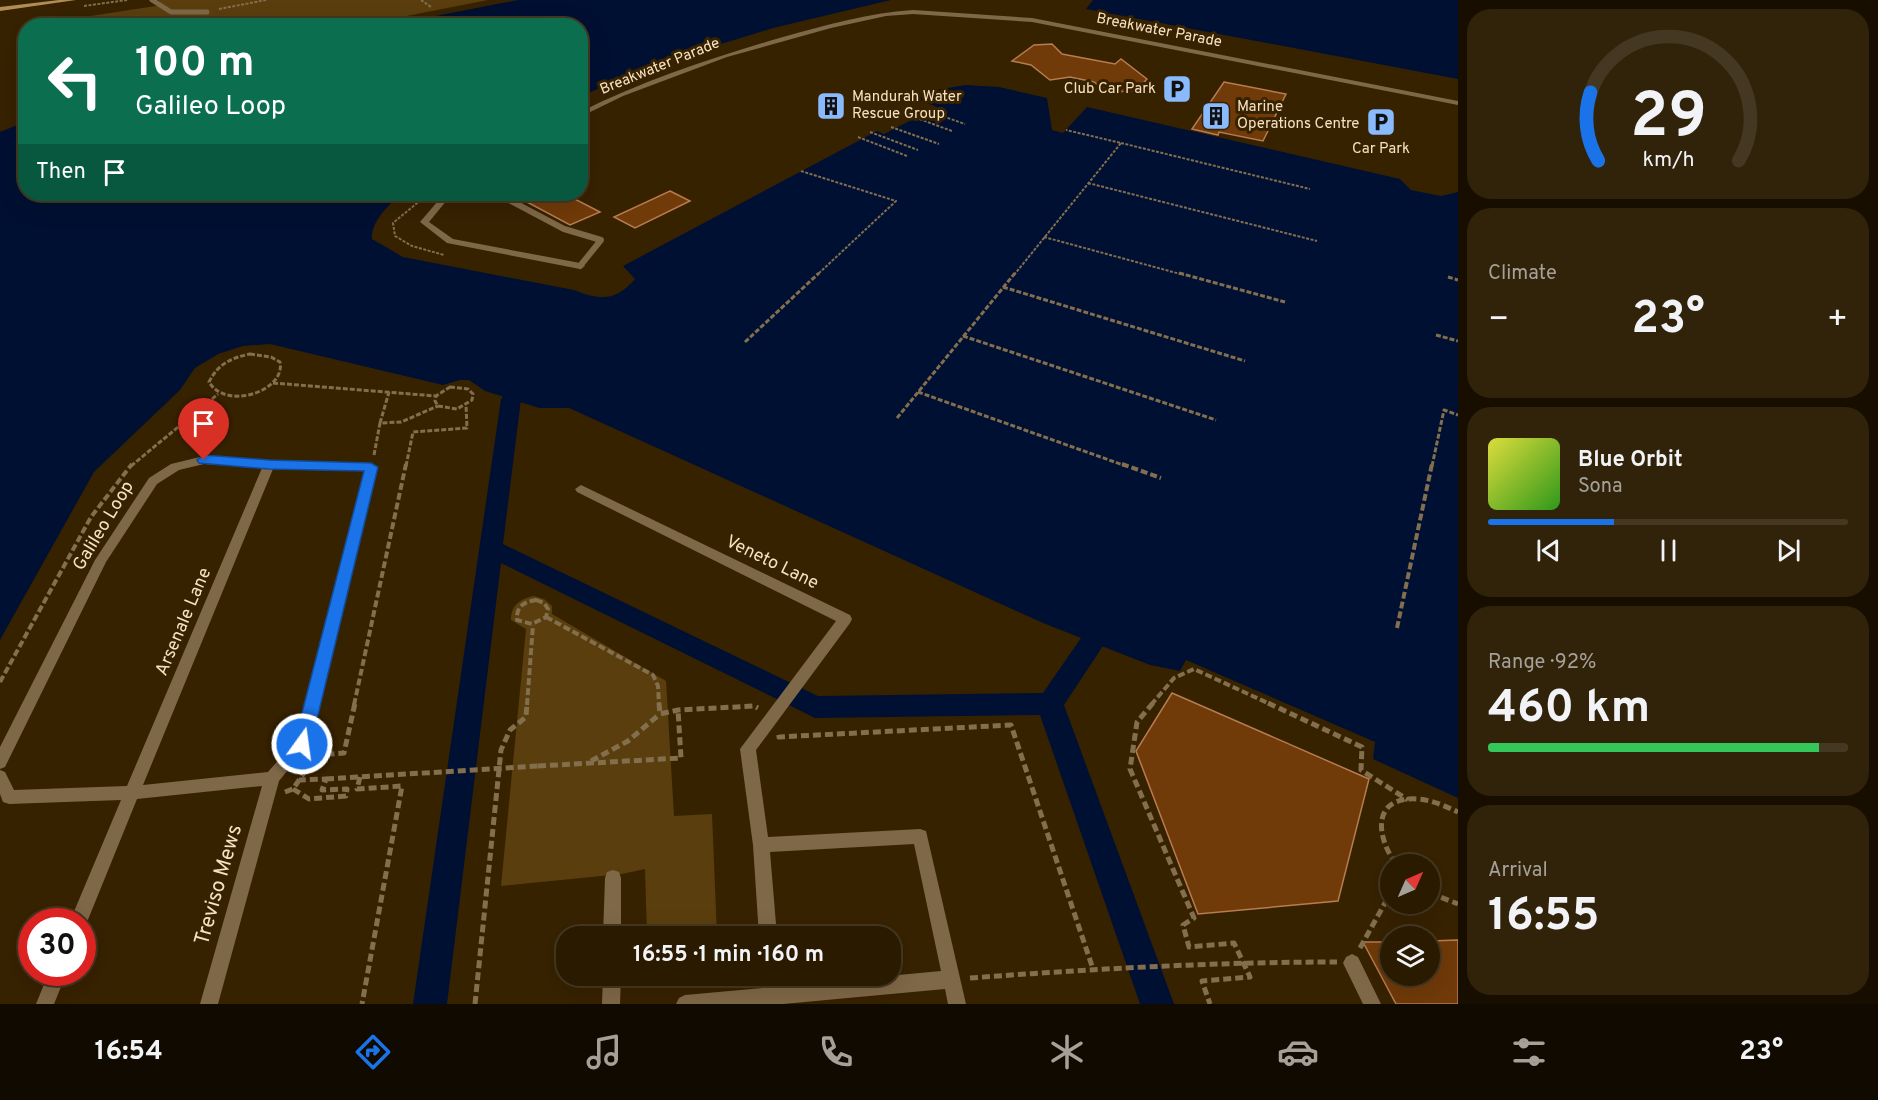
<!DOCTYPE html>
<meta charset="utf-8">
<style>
:root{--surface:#291a00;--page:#31230a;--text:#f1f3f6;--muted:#a5a199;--line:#453822;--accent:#1a73e8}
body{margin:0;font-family:Overpass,sans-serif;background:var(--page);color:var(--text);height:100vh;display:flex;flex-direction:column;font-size:22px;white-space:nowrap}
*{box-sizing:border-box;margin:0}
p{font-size:20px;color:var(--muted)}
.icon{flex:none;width:33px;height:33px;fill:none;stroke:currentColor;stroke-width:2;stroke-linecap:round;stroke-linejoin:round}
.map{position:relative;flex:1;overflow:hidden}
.sheet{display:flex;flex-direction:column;gap:9px;padding:9px;background:#170e00;width:420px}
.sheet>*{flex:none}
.top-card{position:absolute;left:18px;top:18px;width:570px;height:183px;border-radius:24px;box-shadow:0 6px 24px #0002,0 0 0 2px var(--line);background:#0b6e4f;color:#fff;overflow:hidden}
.needle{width:39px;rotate:45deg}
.buttons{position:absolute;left:1380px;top:854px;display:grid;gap:12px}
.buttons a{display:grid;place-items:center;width:60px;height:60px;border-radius:50%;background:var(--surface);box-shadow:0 6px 24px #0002,0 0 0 2px var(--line);font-size:30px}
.speed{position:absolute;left:18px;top:908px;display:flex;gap:12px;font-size:30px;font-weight:700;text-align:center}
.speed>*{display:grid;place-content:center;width:78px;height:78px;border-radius:50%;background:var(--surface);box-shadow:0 6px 24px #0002,0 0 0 2px var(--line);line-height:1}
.speed .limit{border:9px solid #d22;background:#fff;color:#111}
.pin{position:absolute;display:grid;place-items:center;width:51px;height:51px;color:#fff;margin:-62px -26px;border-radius:50% 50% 50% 0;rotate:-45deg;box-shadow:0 0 6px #0007}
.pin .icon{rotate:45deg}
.me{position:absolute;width:66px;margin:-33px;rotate:14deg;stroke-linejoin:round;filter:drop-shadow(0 0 4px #0008)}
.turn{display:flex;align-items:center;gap:21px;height:126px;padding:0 18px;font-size:27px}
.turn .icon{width:78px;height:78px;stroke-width:2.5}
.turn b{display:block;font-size:42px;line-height:51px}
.then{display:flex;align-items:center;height:57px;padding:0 18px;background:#0003;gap:12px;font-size:22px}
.big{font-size:45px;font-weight:700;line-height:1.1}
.sheet .tile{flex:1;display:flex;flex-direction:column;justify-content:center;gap:9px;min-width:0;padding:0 21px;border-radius:24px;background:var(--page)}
.sheet .dial{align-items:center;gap:0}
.dial svg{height:156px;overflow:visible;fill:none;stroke:var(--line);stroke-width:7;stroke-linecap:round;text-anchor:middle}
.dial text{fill:var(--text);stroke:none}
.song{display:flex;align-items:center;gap:18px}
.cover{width:72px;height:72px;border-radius:9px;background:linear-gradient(135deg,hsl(60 70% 55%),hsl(110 70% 35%))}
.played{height:6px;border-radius:3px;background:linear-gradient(90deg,var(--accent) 35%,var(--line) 35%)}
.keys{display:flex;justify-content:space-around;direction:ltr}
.heat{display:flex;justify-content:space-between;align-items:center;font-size:33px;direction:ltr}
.charge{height:9px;border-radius:4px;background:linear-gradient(90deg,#34c759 92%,var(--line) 0)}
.trip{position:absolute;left:556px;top:926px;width:345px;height:60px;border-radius:24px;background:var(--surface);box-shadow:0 6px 24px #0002,0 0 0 2px var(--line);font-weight:700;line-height:60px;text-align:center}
.menu{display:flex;height:96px;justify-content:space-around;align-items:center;background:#100a00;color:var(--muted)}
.menu .icon{width:42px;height:42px}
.menu .on{color:var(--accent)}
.menu b{font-size:27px;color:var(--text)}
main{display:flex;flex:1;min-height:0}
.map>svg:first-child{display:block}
</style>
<main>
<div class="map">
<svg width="1458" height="1004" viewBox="0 0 1458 1004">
<rect width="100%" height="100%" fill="#372200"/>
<path fill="#5a3e0e" d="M158,0H488L361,25L55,26L58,21L162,5Z
M534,596L544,599L552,606V614L666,681L674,816L712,814L717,936H647L645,869L622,874L501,886L526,629L511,620C511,605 520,599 534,596Z"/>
<path fill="#001032" d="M518,0H891L773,28L660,63L581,96L580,26L389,25Z
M1093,0H1458V79L1086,9Z
M965,85L999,87L1047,98L1052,130L1063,133L1087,107L1400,179L1411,190L1441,196L1458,192V798L1373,759L1375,742L1186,660L1180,671L1150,665L1043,623L569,408H539L485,391L469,380H460L443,385L270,344L243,346L218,354L195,368L180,390L94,472L0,640V132L25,122L26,194H402C389,204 371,221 372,239L403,257L574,290C600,300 615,302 635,279L623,266L877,131L884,134L937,107L917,99L930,91Z"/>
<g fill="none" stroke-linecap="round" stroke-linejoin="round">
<path fill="#001032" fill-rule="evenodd" d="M511,393L518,395L521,399L503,544L818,696L1043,693L1083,635L1092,632L1101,635L1105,642L1101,649L1064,705L1174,1004H1140L1040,715L815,718L501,563L447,1004H413L501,399L504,395Z"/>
</g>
<path fill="#703a09" stroke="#b77c51" stroke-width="1.5" d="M1052,44L1062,54L1115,64L1121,59L1147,79L1137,90L1108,93L1094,82L1070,77L1050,80L1031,65L1012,61L1034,45Z
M1224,82L1286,94L1263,141L1219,132L1218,135L1192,129Z
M670,191L690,201L635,228L614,217Z
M512,194H565L600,212L570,225Z
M1172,693L1369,779L1338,901L1198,914L1136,751Z
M1458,940V1004H1396L1363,942H1390V975H1430V941Z"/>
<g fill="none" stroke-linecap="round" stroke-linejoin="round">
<path stroke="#836e4d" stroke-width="2" stroke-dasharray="3 1.5" stroke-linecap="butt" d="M421,0L431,7
M84,6L127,0
M219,9L266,0
M922,109L965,124
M911,116L952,131
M891,127L939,144
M870,132L918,150
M858,137L907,156
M1121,143L1310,189
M801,171L896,201L817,275
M1088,183L1317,241
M428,194L393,223L395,236L412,246L444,255
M1044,237L1184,275
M1014,275L1121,143L1066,130"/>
<path stroke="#836e4d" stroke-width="3" stroke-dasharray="5 2" stroke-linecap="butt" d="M1179,273L1285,302
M1448,277L1458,280
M1003,287L1245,361
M1436,335L1458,341
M963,336L1216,420
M745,342L819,273
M250,354L271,357L280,362C286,391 226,411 209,382C218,364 231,358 250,354Z
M273,383L436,396
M450,387L468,389L473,394L472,400L457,409L438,406L435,401L436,396Z
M918,392L1126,466
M897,418L1015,273
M380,423L389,392
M374,455L380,423L401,422L438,406
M131,466L218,394
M406,466L413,432L467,428L466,405
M1432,466L1444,410L1458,415"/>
<path stroke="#836e4d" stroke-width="4" stroke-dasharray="7 3" stroke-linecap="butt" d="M1122,464L1161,478
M536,600L544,603L548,609L546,617L532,624L517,620C516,606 524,602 536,600Z
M546,617L653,675L658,686L659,705
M1397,628L1432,464
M0,682L91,517L132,464
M354,705L406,464
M527,705L533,625
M1151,705L1174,678L1194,669L1272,705"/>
<path stroke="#836e4d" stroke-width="5" stroke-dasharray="8 4" stroke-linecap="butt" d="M659,703L660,714L678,710L754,706L758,708
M1153,703L1137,722L1130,769L1194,918L1183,925L1189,947L1234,943L1250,977L1202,981L1210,1004
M1268,703L1362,747L1361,770L1408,800
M779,735V737L1011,725L1093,969
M591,761L628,741L660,714
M538,766L681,758L678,710
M360,777L357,789L402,786L362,1004
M293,789L309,799L346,796L347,789L322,790L326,779L299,780
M285,792L293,789L316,755L344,753L355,703
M1396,864C1376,837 1371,796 1418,799C1432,800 1445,806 1458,812
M1430,893L1458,904
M1360,948L1390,894
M970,978C1092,969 1214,962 1337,962
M475,1004L501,750L510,730L526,717L527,703"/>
<path stroke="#7f6847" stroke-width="5" d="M152,0L171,12H207"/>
<path stroke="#7f6847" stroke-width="6" d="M498,194L564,229L601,240L580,266"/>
<path fill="#7f6847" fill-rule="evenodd" d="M913,10L1032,18L1458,101V105L1032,22L913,14L886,16L831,28L727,57L623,96L580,117V112C645,80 714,57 783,37C826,25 868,13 913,10Z
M444,194H452L429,222L453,239L580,263L585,266L580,269L447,243L420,222Z
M204,456L269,461L371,463L377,467L309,744L279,781L218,1004H200L262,786L137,799L85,927L82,928V921H70L121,800L9,804L3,802L0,794V770L5,772L14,790L127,786L262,468L204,464L179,470L157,484L106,562L5,767L0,769V747L95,560L149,478L171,464ZM273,469L364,471L295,741L268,772L143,785Z
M581,485L850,615L852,619L850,623L756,750L768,837L920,829L926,831L966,1004H948L945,989L783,1004H676L679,998L685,995L763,988L762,975H780L781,986L941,971L914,844L770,852L777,936H759L753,845L740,749L836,621L577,492L575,489Z
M613,870L619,872L621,878V936H603L605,878L607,872Z
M1352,954L1358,957L1381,1004H1363L1343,963L1346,957Z
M49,972H67L54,1004H36Z
M603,975H621L620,1004H602Z"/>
<path fill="#b18c56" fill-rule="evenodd" d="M59,0H76L0,11V7Z"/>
<path stroke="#836e4d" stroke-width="5" stroke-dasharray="8 4" stroke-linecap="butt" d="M326,779L538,766"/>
</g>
<path fill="#1a73e8" stroke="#114b97" stroke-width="1.5" d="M204,455L269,460L371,463L378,467L311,744L308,749L302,752L296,749L294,744L364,471L269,469L199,463L197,460Z"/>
<defs>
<g id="parking-square" transform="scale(1.5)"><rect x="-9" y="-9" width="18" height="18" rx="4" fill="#89bafc" stroke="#372200"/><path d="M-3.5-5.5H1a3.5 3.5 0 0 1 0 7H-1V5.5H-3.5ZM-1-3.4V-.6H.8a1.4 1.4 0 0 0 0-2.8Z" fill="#111"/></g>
<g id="building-square" transform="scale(1.5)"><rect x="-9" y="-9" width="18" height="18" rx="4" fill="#89bafc" stroke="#372200"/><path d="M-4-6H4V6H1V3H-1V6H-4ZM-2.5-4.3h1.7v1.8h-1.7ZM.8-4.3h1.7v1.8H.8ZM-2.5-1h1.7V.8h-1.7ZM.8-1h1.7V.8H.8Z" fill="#111"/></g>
</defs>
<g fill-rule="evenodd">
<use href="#parking-square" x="1177" y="89"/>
<use href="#building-square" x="831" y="106"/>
<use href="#building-square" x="1216" y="116"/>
<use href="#parking-square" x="1381" y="122"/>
</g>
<g text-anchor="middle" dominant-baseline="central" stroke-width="6" stroke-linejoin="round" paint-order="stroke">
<g font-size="15" fill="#f7e1c2" stroke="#372200">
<text transform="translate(1159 31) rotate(11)">Breakwater Parade</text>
<text transform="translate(660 67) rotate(-22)">Breakwater Parade</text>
</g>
<g font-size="15" fill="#f7e1c2" stroke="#372200" text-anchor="start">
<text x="1156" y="89" text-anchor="end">Club Car Park</text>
<text x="852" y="97">Mandurah Water<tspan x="852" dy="17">Rescue Group</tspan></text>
<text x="1237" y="107">Marine<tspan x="1237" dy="17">Operations Centre</tspan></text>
<text x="1381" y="149" text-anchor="middle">Car Park</text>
</g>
<g font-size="18" fill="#f7e1c2" stroke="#372200">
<text transform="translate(104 526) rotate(-59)">Galileo Loop</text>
<text transform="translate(772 563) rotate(26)">Veneto Lane</text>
<text transform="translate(184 622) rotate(-67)">Arsenale Lane</text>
</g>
<g font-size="21" fill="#f7e1c2" stroke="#372200">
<text transform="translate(219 885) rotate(-74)">Treviso Mews</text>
</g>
</g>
</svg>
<div class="buttons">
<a><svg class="needle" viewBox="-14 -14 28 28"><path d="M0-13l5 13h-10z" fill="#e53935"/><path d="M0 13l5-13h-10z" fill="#a5a199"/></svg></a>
<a><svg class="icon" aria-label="layers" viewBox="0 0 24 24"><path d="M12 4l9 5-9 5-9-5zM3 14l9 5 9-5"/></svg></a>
</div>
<div class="speed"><div class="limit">30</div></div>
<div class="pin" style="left:204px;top:460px;background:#d93025"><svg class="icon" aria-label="arrive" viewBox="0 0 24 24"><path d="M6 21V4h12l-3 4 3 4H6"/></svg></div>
<svg class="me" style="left:302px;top:744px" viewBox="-20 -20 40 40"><circle r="17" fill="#1a73e8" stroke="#fff" stroke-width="3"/><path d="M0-11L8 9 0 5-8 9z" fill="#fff"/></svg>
<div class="trip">16:55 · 1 min · 160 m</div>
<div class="top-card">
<div class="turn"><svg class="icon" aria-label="left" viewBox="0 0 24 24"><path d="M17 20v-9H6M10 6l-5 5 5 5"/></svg><div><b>100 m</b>Galileo Loop</div></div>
<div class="then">Then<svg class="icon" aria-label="arrive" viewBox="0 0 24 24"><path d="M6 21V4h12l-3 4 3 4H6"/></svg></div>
</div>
</div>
<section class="sheet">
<div class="tile dial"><svg viewBox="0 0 100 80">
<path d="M14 69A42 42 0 1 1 86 69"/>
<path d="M14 69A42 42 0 0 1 10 34" stroke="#1a73e8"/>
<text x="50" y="56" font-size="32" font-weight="700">29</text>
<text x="50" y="72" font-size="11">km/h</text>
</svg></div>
<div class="tile"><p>Climate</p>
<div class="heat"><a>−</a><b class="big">23°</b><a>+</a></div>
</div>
<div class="tile">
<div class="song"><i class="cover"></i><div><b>Blue Orbit</b><p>Sona</p></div></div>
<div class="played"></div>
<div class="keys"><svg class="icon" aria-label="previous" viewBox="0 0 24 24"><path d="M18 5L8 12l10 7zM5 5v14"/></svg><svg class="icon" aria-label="pause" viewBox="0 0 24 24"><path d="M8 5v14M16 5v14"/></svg><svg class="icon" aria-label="next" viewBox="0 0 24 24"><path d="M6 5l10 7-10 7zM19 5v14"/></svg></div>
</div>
<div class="tile"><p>Range · 92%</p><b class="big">460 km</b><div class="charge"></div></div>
<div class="tile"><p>Arrival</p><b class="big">16:55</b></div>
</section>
</main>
<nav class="menu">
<b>16:54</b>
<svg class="icon on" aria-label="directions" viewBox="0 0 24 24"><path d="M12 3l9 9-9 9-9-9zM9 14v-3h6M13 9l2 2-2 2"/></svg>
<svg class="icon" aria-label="music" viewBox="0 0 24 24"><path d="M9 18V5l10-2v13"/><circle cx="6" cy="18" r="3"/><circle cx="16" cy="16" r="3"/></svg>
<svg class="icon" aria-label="phone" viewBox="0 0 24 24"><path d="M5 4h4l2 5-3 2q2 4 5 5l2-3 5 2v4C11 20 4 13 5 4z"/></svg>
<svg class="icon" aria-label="climate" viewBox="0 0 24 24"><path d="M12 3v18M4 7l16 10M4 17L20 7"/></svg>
<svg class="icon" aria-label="car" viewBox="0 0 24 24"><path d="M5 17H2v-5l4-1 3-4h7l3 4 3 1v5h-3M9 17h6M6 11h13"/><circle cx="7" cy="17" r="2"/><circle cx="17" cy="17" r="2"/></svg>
<svg class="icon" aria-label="filters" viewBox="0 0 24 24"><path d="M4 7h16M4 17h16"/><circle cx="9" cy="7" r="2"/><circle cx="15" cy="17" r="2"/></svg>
<b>23°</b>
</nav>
